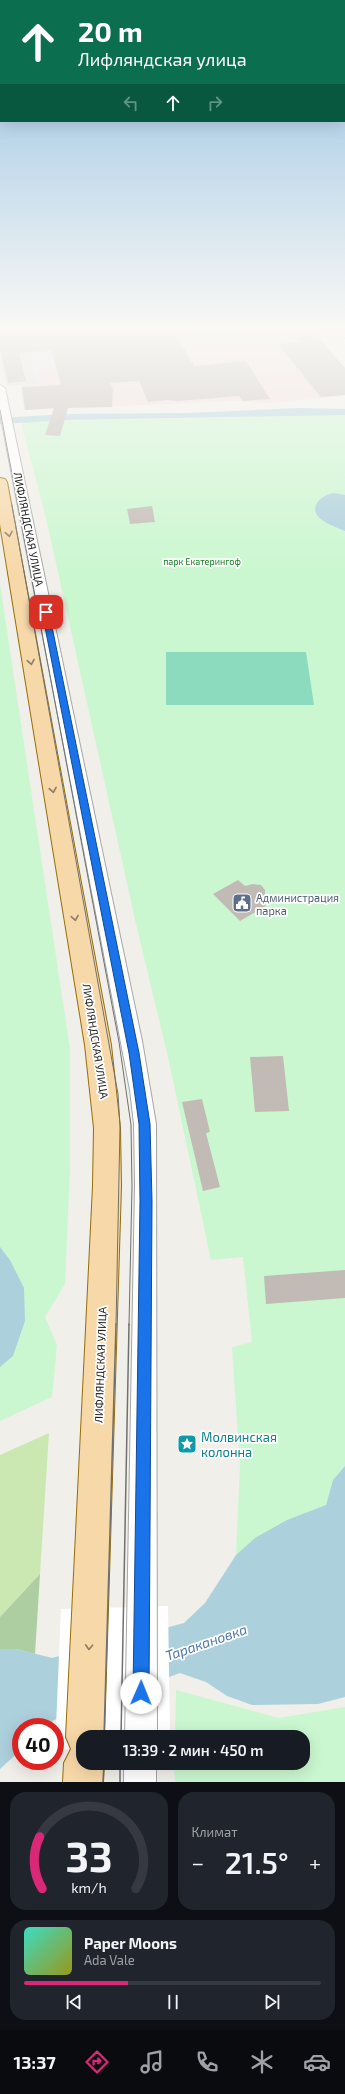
<!DOCTYPE html>
<html lang="ru">
<meta charset="utf-8">
<style>
:root{--surface:#171b24;--page:#20242c;--text:#f1f3f6;--muted:#9ea1a6;--line:#363941;--accent:#db2777}
body{margin:0;font-family:"Exo 2",sans-serif;background:var(--page);color:var(--text);height:100vh;display:flex;flex-direction:column;font-size:15px;white-space:nowrap}
*{box-sizing:border-box;margin:0}
p{font-size:13px;color:var(--muted)}
.icon{flex:none;width:22px;height:22px;fill:none;stroke:currentColor;stroke-width:2;stroke-linecap:round;stroke-linejoin:round}
.map{position:relative;height:1782px;overflow:hidden}
.side{display:flex;flex-direction:column;gap:10px;padding:10px;background:#0d0f14;flex:1}
.side>*{flex:none}
.top-card{position:absolute;left:0px;top:0px;width:345px;height:122px;box-shadow:0 4px 16px #0002;background:#0b6e4f;color:#fff;overflow:hidden}
.speed{position:absolute;left:12px;top:1718px;display:flex;gap:8px;font-size:20px;font-weight:700;text-align:center}
.speed>*{display:grid;place-content:center;width:52px;height:52px;border-radius:50%;background:var(--surface);box-shadow:0 4px 16px #0002;line-height:1}
.speed .limit{border:6px solid #d22;background:#fff;color:#111}
.pin{position:absolute;display:grid;place-items:center;width:34px;height:34px;color:#fff;margin:-17px;border-radius:8px;box-shadow:0 2px 6px #0006}
.me{position:absolute;width:44px;margin:-22px;rotate:1deg;stroke-linejoin:round;filter:drop-shadow(0 0 3px #0008)}
.turn{display:flex;align-items:center;gap:14px;height:84px;padding:0 12px;font-size:18px}
.turn .icon{width:52px;height:52px;stroke-width:2.5}
.turn b{display:block;font-size:28px;line-height:34px}
.lanes{display:flex;align-items:center;height:38px;padding:0 12px;background:#0003;justify-content:center;gap:20px;direction:ltr}
.lanes .off{opacity:.35}
.big{font-size:30px;font-weight:600;line-height:1.1}
.side .tile{flex:1;display:flex;flex-direction:column;justify-content:center;gap:6px;min-width:0;padding:0 14px;border-radius:16px;background:var(--page)}
.side .dial{align-items:center;gap:0}
.dial svg{height:104px;overflow:visible;fill:none;stroke:var(--line);stroke-width:7;stroke-linecap:round;text-anchor:middle}
.dial text{fill:var(--text);stroke:none}
.song{display:flex;align-items:center;gap:12px}
.cover{width:48px;height:48px;border-radius:6px;background:linear-gradient(135deg,hsl(170 70% 55%),hsl(60 70% 35%))}
.played{height:4px;border-radius:2px;background:linear-gradient(90deg,var(--accent) 35%,var(--line) 35%)}
.keys{display:flex;justify-content:space-around;direction:ltr}
.heat{display:flex;justify-content:space-between;align-items:center;font-size:22px;direction:ltr}
.side .tiles{flex:1;display:grid;gap:10px;grid-template-columns:1fr 1fr}
.tile:last-child{grid-column:span 2}
.trip{position:absolute;left:76px;top:1730px;width:234px;height:40px;border-radius:16px;background:var(--surface);box-shadow:0 4px 16px #0002;font-weight:600;line-height:40px;text-align:center}
.menu{display:flex;height:64px;justify-content:space-around;align-items:center;background:#090b0e;color:var(--muted)}
.menu .icon{width:28px;height:28px}
.menu .selected{color:var(--accent)}
.menu b{font-size:18px;color:var(--text)}
.map>svg:first-child{display:block}
</style>
<div class="map">
<svg width="345" height="1782" viewBox="0 0 345 1782">
<rect width="100%" height="100%" fill="#f1efe9"/>
<path fill="#e0dfdf" d="M0,326H23L38,384L6,386L0,359Z"/>
<path fill="#f1dcda" d="M134,326H193L200,334L282,326H305L311,330L324,344L323,347H326L345,368V390L337,391L340,396L268,403L232,401L24,410L21,385L38,384L37,378L52,377L141,340Z"/>
<path fill="#eadbe7" d="M23,326H134L141,341L59,378H37Z"/>
<path fill="#cbe8b3" d="M49,1433L40,1574L0,1617V1455Z"/>
<path fill="#accea0" d="M40,1574L35,1654L17,1649H0V1617Z"/>
<path fill="#caf7cf" d="M193,326H282L200,334Z
M345,415V1466L333,1480L326,1505C291,1519 265,1529 236,1555L240,1465L232,1347L252,1342L243,1257L211,1260L168,1057L136,924L46,518L21,422Z
M0,584L70,1049V1168L65,1284L45,1317L57,1345L52,1397L0,1421Z
M176,1690L279,1718L345,1707V1782H175L174,1763H303V1737H175Z"/>
<path fill="#8cdbbf" d="M166,652H306L314,705H166Z"/>
<path fill="#acd0dc" d="M298,408L345,409V415L70,420L0,424V418L64,414L187,413Z
M333,493L345,495V531C335,526 308,519 317,503C321,497 326,495 333,493Z
M0,1247L10,1260L24,1288L25,1321L13,1356L0,1367Z
M345,1466V1697L318,1704L252,1705L227,1696L206,1682L180,1673L54,1720L46,1727H21V1750L0,1769V1649H17L52,1658L184,1623L205,1603L236,1555L255,1538L287,1520L326,1505L333,1480Z"/>
<path fill="#fff" d="M168,1606L170,1737H83V1749L55,1750L61,1609Z"/>
<path fill="#c2bbb5" d="M0,326H123L125,331L171,327L194,366L246,361L270,399L243,401L239,396L178,401L167,400L148,402L139,381L110,383L113,389L112,407L68,408L60,436L45,435L54,408L25,410L22,387L61,385L51,350L19,353L26,381L8,383L0,348Z
M316,335L345,368V395L321,397L278,344L302,342L298,337Z
M152,506L155,522L130,524L127,509Z
M238,880L245,886L253,884L261,885L265,890V895L261,900L266,906L240,921L213,894Z
M283,1056L289,1111L255,1112L250,1057Z
M202,1099L210,1132L206,1133L220,1187L203,1191L182,1102Z
M345,1270V1298L266,1304L264,1276Z"/>
<g fill="none" stroke-linecap="round" stroke-linejoin="round">
<g stroke="#a6a6a6" stroke-width="2">
<path id="minor" d="M325,326H336L345,331V338Z
M0,385L5,388L142,1041L156,1124L157,1737H125L135,1185L134,1124L130,1090L0,413Z
M124,1763H156V1782H124Z"/>
</g>
<g stroke="#976d08" stroke-width="2">
<path id="major" d="M0,478L5,479L7,482L111,1045L120,1128L121,1186L104,1737H83V1763H104L103,1782H63L64,1763L71,1749L66,1737L93,1186L94,1128L85,1045L0,524Z"/>
</g>
<use href="#minor" fill="#fff" fill-rule="evenodd"/>
<use href="#major" fill="#f7d8a8" fill-rule="evenodd"/>
<path stroke="#707070" stroke-width="1" d="M0,410L119,1042L131,1125L132,1187L129,1325
M12,505L118,1094L120,1126L116,1325"/>
<path stroke="#707070" stroke-width="1.5" d="M104,1737L116,1324
M121,1737L129,1324
M120,1763V1782
M103,1782L104,1763"/>
</g>
<defs><path id="oneway-chevron" d="M-2-3.5L2.5 0L-2 3.5" fill="none" stroke-width="1.6" stroke-linecap="round" stroke-linejoin="round"/></defs>
<g stroke="#8c7d65">
<use href="#oneway-chevron" transform="translate(9 534) rotate(80)"/>
<use href="#oneway-chevron" transform="translate(31 662) rotate(80)"/>
<use href="#oneway-chevron" transform="translate(53 790) rotate(80)"/>
<use href="#oneway-chevron" transform="translate(75 918) rotate(80)"/>
<use href="#oneway-chevron" transform="translate(89 1647) rotate(93)"/>
</g>
<linearGradient id="sky" x2="0" y2="1"><stop stop-color="#90bfe3"/><stop offset="0.57" stop-color="#f9f8f5"/><stop offset="1" stop-color="#f9f8f5" stop-opacity="0"/></linearGradient>
<rect width="345" height="576" fill="url(#sky)"/>
<path fill="#1a73e8" stroke="#114b97" d="M46,610L49,612L139,1053L150,1124L152,1201L149,1693L147,1699L141,1701L135,1699L133,1693L140,1201L139,1124L129,1053L42,612Z"/>
<defs>
<g id="civic-square" transform="scale(1)"><rect x="-9" y="-9" width="18" height="18" rx="4" fill="#5c6f8a" stroke="#fff"/><path d="M-.6-6.5H3V-4.5H.6V-3L4-1V1h2V6H-6V1h2V-1L-.6-3ZM-1.2 2.5V6h2.4V2.5Z" fill="#fff"/></g>
<g id="sight-square" transform="scale(1)"><rect x="-9" y="-9" width="18" height="18" rx="4" fill="#0f9aa8" stroke="#fff"/><path d="M0-6L1.8-2.2L6-1.7L2.9 1.2L3.7 5.4L0 3.3L-3.7 5.4L-2.9 1.2L-6-1.7L-1.8-2.2Z" fill="#fff"/></g>
</defs>
<g fill-rule="evenodd">
<use href="#civic-square" x="242" y="903"/>
<use href="#sight-square" x="187" y="1444"/>
</g>
<g text-anchor="middle" dominant-baseline="central" stroke-width="3.5" stroke-linejoin="round" paint-order="stroke">
<g font-size="9" fill="#127d1f" stroke="#fff">
<text x="202" y="561">парк Екатерингоф</text>
</g>
<g font-size="11" fill="#222" stroke="#fff">
<text transform="translate(29 529) rotate(79)">ЛИФЛЯНДСКАЯ УЛИЦА</text>
<text transform="translate(96 1041) rotate(81)">ЛИФЛЯНДСКАЯ УЛИЦА</text>
<text transform="translate(100 1365) rotate(-88)">ЛИФЛЯНДСКАЯ УЛИЦА</text>
</g>
<g font-size="11" fill="#4e5e75" stroke="#fff" text-anchor="start">
<text x="256" y="897">Администрация<tspan x="256" dy="13">парка</tspan></text>
</g>
<g font-size="13" fill="#0d838f" stroke="#fff" text-anchor="start">
<text x="201" y="1437">Молвинская<tspan x="201" dy="15">колонна</tspan></text>
</g>
<g font-size="14" font-style="italic" fill="#4f78a6" stroke="#fff">
<text transform="translate(206 1642) rotate(-19)">Таракановка</text>
</g>
</g>
</svg>
<div class="speed"><div class="limit">40</div></div>
<div class="pin" style="left:46px;top:612px;background:#d93025"><svg class="icon" aria-label="arrive" viewBox="0 0 24 24"><path d="M6 21V4h12l-3 4 3 4H6"/></svg></div>
<svg class="me" style="left:141px;top:1693px" viewBox="-20 -20 40 40"><circle r="19" fill="#fff"/><path d="M0-13L10 11 0 6-10 11z" fill="#1a73e8"/></svg>
<div class="trip">13:39 · 2 мин · 450 m</div>
<div class="top-card">
<div class="turn"><svg class="icon" aria-label="ahead" viewBox="0 0 24 24"><path d="M12 20V5M6 11l6-6 6 6"/></svg><div><b>20 m</b>Лифляндская улица</div></div>
<div class="lanes"><svg class="icon off" aria-label="left" viewBox="0 0 24 24"><path d="M17 20v-9H6M10 6l-5 5 5 5"/></svg><svg class="icon" aria-label="ahead" viewBox="0 0 24 24"><path d="M12 20V5M6 11l6-6 6 6"/></svg><svg class="icon off" aria-label="right" viewBox="0 0 24 24"><path d="M7 20v-9h11M14 6l5 5-5 5"/></svg></div>
</div>
</div>
<section class="side">
<div class="tiles">
<div class="tile dial"><svg viewBox="0 0 100 80">
<path d="M14 69A42 42 0 1 1 86 69"/>
<path d="M14 69A42 42 0 0 1 12 29" stroke="#db2777"/>
<text x="50" y="56" font-size="32" font-weight="700">33</text>
<text x="50" y="72" font-size="11">km/h</text>
</svg></div>
<div class="tile"><p>Климат</p>
<div class="heat"><a>−</a><b class="big">21.5°</b><a>+</a></div>
</div>
<div class="tile">
<div class="song"><i class="cover"></i><div><b>Paper Moons</b><p>Ada Vale</p></div></div>
<div class="played"></div>
<div class="keys"><svg class="icon" aria-label="previous" viewBox="0 0 24 24"><path d="M18 5L8 12l10 7zM5 5v14"/></svg><svg class="icon" aria-label="pause" viewBox="0 0 24 24"><path d="M8 5v14M16 5v14"/></svg><svg class="icon" aria-label="next" viewBox="0 0 24 24"><path d="M6 5l10 7-10 7zM19 5v14"/></svg></div>
</div>
</div>
</section>
<nav class="menu">
<b>13:37</b>
<svg class="icon selected" aria-label="directions" viewBox="0 0 24 24"><path d="M12 3l9 9-9 9-9-9zM9 14v-3h6M13 9l2 2-2 2"/></svg>
<svg class="icon" aria-label="music" viewBox="0 0 24 24"><path d="M9 18V5l10-2v13"/><circle cx="6" cy="18" r="3"/><circle cx="16" cy="16" r="3"/></svg>
<svg class="icon" aria-label="phone" viewBox="0 0 24 24"><path d="M5 4h4l2 5-3 2q2 4 5 5l2-3 5 2v4C11 20 4 13 5 4z"/></svg>
<svg class="icon" aria-label="climate" viewBox="0 0 24 24"><path d="M12 3v18M4 7l16 10M4 17L20 7"/></svg>
<svg class="icon" aria-label="car" viewBox="0 0 24 24"><path d="M5 17H2v-5l4-1 3-4h7l3 4 3 1v5h-3M9 17h6M6 11h13"/><circle cx="7" cy="17" r="2"/><circle cx="17" cy="17" r="2"/></svg>
</nav>
